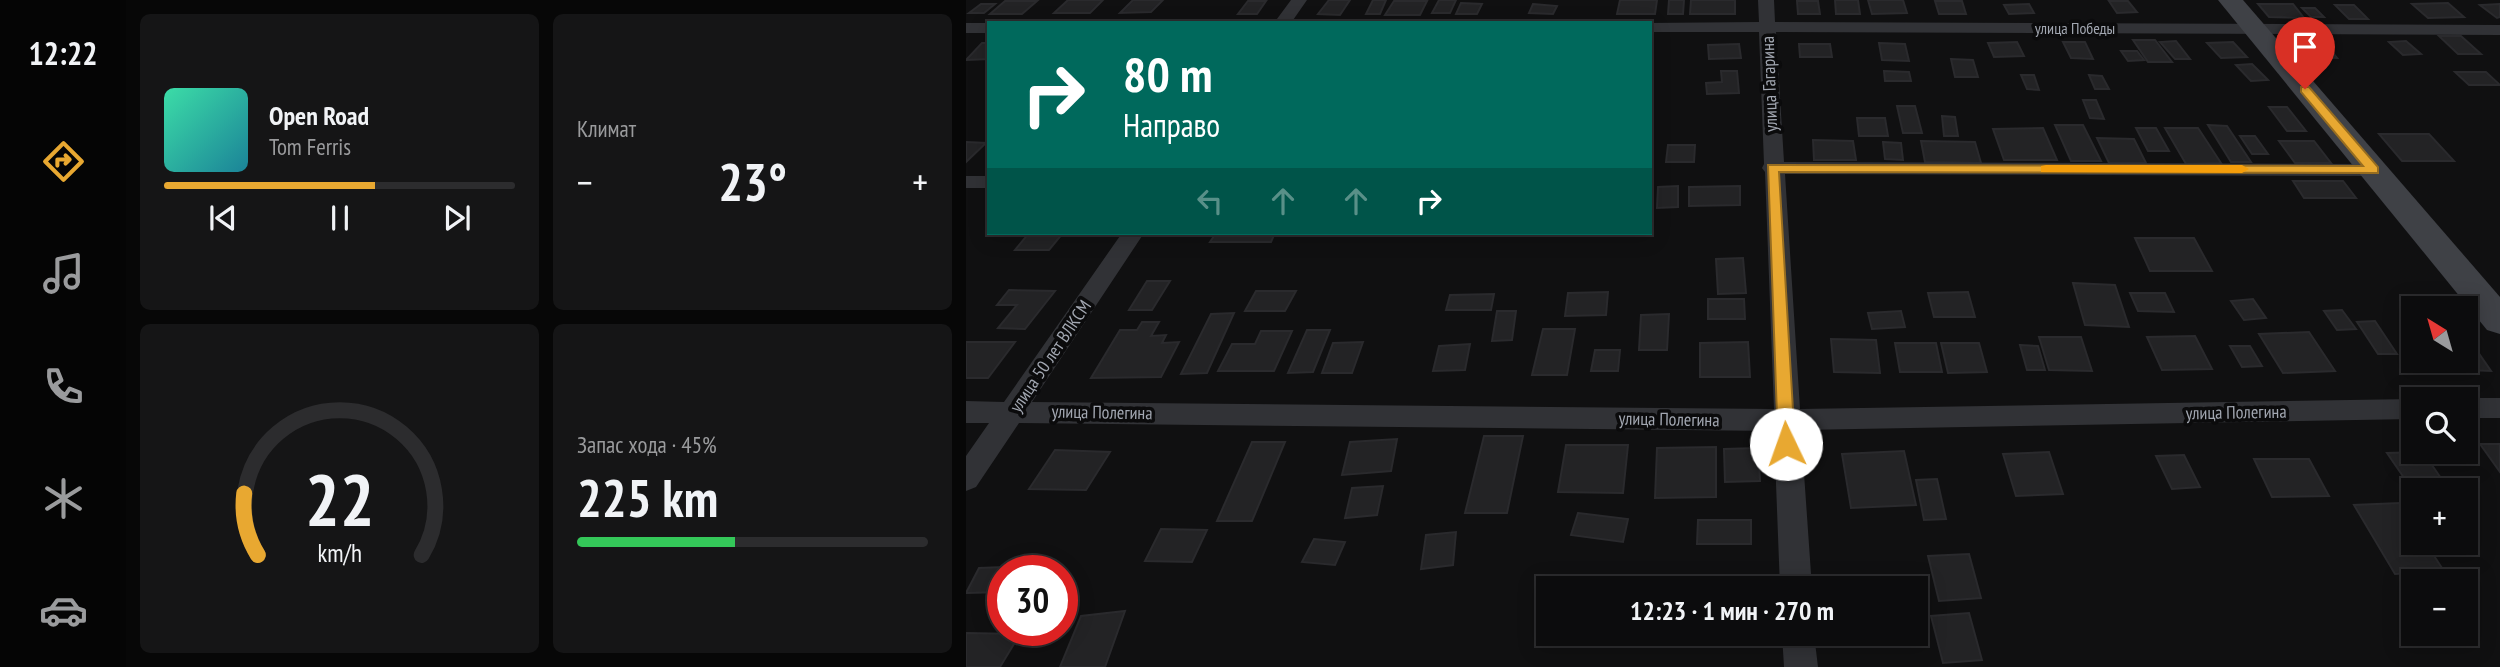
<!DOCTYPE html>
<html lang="ru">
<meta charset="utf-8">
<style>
:root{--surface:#0c0c0d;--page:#151516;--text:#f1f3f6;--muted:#9a9b9d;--line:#2c2c2e;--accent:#e8a831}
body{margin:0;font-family:"PT Sans Narrow",sans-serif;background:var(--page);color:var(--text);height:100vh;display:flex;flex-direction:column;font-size:26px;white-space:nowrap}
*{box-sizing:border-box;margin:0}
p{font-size:23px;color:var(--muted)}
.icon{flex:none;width:38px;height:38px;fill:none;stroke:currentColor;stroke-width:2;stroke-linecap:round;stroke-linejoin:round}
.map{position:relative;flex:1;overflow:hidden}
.details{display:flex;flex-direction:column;gap:14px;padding:14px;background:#070707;width:840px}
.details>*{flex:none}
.top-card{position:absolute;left:21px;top:21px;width:665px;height:214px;border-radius:0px;box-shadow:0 4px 18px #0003,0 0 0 2px var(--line);background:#00695c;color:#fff;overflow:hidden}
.needle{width:46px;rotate:323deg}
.tools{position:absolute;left:1435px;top:296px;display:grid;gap:14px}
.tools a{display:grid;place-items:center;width:77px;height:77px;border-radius:0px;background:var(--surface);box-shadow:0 4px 18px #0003,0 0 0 2px var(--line);font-size:35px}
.speed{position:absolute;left:21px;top:555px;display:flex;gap:14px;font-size:35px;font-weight:700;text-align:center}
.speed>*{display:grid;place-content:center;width:91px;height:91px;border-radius:50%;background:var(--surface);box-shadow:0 4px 18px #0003,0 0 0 2px var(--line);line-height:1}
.speed .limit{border:10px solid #d22;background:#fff;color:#111}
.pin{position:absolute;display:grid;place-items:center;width:60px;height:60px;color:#fff;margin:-72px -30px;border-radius:50% 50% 50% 0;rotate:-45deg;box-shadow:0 0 7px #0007}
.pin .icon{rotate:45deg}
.me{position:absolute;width:77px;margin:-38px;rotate:357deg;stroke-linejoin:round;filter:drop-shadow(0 0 5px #0008)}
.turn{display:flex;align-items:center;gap:24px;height:147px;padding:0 21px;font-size:32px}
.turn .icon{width:91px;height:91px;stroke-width:2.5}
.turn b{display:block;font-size:49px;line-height:60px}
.lanes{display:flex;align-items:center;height:66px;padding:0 21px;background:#0003;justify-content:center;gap:35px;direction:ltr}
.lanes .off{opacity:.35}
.big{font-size:52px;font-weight:800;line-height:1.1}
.details .widget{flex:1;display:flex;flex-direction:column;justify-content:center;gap:10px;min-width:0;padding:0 24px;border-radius:10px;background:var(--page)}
.details .dial{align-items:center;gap:0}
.dial svg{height:182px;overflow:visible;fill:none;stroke:var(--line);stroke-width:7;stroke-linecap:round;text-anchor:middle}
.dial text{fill:var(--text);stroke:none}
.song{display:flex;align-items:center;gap:21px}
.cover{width:84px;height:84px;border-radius:10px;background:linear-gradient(135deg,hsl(160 70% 55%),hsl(190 70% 35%))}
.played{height:7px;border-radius:4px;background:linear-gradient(90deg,var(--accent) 60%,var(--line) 60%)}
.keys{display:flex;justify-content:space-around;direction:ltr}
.heat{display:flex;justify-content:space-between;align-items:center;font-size:38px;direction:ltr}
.charge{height:10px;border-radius:5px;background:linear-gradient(90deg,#34c759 45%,var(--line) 0)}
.details .tiles{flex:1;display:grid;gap:14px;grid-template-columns:repeat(2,1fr)}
.trip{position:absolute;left:570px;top:576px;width:392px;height:70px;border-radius:0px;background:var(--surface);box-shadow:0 4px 18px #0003,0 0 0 2px var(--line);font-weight:800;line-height:70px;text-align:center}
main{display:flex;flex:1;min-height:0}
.tabs{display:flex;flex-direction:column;width:126px;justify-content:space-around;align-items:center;background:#050505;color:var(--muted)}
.tabs .icon{width:49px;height:49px}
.tabs .active{color:var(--accent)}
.tabs b{font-size:32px;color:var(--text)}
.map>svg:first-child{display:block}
</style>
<main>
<nav class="tabs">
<b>12:22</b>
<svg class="icon active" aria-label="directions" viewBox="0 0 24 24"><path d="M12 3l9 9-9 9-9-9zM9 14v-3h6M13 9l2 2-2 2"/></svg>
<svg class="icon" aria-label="music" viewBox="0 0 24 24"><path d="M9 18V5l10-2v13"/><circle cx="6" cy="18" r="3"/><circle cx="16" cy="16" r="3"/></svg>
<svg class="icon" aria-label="phone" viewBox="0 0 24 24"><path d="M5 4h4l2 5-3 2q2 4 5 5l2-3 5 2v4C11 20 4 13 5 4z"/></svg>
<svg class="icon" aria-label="climate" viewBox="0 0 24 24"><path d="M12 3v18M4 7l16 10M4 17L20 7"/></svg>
<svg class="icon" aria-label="car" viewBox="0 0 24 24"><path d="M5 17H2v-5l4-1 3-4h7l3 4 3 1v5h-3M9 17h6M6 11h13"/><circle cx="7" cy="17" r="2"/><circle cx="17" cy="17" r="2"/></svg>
</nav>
<section class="details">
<div class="tiles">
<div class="widget">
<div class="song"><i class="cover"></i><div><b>Open Road</b><p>Tom Ferris</p></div></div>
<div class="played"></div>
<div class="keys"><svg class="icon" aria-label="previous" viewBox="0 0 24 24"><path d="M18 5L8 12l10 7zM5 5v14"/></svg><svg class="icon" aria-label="pause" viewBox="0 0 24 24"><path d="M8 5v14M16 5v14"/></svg><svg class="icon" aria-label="next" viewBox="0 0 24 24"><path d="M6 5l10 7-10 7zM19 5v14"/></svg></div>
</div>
<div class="widget"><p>Климат</p>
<div class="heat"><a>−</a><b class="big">23°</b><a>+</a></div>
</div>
<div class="widget dial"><svg viewBox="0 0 100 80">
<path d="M14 69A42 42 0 1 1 86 69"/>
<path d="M14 69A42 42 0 0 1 8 42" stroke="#e8a831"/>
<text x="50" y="56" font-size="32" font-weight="700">22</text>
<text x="50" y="72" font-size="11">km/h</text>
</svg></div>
<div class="widget"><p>Запас хода · 45%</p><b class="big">225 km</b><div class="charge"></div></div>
</div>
</section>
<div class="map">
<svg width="1534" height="667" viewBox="0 0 1534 667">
<rect width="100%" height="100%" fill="#101011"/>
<path fill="#232325" stroke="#2a2a2d" stroke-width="2" d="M102,0H137L124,13H88Z
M167,0H197L185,12L154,13Z
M363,0H384L374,15L352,14Z
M407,0H420L414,14H400Z
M473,0H490L484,13H466Z
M654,0H691L689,14H651Z
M703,0H718L717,14H702Z
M725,0H769V14H724Z
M869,0H892L894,14H870Z
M902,0H937L941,13L906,14Z
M39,1H71L56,14H24Z
M282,1H300L291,14H272Z
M428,1H461L454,15H419Z
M831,1H852L854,14H832Z
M969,1H996L1000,14H973Z
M1143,1H1162L1171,12L1151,13Z
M495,3L516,4L511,14H490Z
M1482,3L1498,17L1462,18L1446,4Z
M15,4H29L18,13H3Z
M567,4L591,6L587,14L563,13Z
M1063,4L1068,13L1043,14L1038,5Z
M1292,4H1327L1338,18L1303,17Z
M1534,4V17L1531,18L1514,5Z
M1369,5H1388L1402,19H1383Z
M1336,8H1349L1358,17H1345Z
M1473,36H1495L1515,54H1492Z
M1167,40H1189L1206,62H1182Z
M1210,41L1224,59H1209L1194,42Z
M1440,41L1455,54L1437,55L1423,42Z
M1051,42L1058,56L1028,57L1022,43Z
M1097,42H1119L1127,59L1105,58Z
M1267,42L1281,57L1255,58L1241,43Z
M1334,42H1358L1371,58L1347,57Z
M16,43H23V59L0,60Z
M913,43L939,44L943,61L916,60Z
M773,44L775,58L743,59L742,45Z
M833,44H864L866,57H834Z
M1155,51H1171L1178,60L1162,61Z
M985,59L1007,60L1012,77H989Z
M1286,64L1302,80L1285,81L1270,65Z
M755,71H771L773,93L741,94L740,83L756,82Z
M918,71L943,72L945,81H919Z
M1489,72H1520L1534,85H1503Z
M1055,75H1068L1073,90L1061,89Z
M1123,75L1136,76L1143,89H1129Z
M1117,100H1130L1138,119L1124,118Z
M931,106H949L956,133H937Z
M1303,107H1321L1340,131H1321Z
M976,116L989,117L992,136H978Z
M891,118H919L922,136H893Z
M1089,125H1117L1135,161H1105Z
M1242,125L1261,126L1285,162H1265Z
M1077,128L1091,160H1038L1027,129Z
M1170,128H1190L1203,151H1182Z
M1199,128H1232L1255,163L1220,164Z
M1413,134H1463L1488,161H1436Z
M1274,136H1289L1302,154H1286Z
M1131,138L1168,139L1180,163H1143Z
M847,140L887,141L890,160H848Z
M955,141L1009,142L1015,163L959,162Z
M1313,141H1348L1365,163H1329Z
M0,142L20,143L0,162Z
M917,142L935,143L937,160L919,159Z
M702,145H729L728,162H700Z
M1327,181H1377L1390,198H1338Z
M712,186V207L691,208L692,187Z
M774,186V205L723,206V187Z
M63,233H97L83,250H49Z
M250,233H309L305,242H244Z
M1169,238H1228L1246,271H1184Z
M777,258L780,293L752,294L750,259Z
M181,281H204L186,310H163Z
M1107,283L1149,285L1163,327L1119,325Z
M43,290L89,291L59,329L32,328L51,305H31Z
M290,291H330L319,311H279Z
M642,292L640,315L599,316L602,293Z
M1002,292L1009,317H968L962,293Z
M1164,293H1199L1208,312L1172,311Z
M528,294L525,310H480L484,295Z
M742,299H778L779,319H742Z
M1287,299L1300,318L1278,320L1265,301Z
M1376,310L1390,329L1371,330L1358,311Z
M531,311H550L546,340L526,341Z
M935,311L939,327L906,329L902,313Z
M268,313L241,373L215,374L245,314Z
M703,314L701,350H673L675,315Z
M1409,321L1431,354H1412L1391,322Z
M176,322H193L185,336L200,335L196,343L213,342L195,377L125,378L154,330H171Z
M577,329H609L601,375H566Z
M341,330H364L347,372L322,373Z
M295,331H326L308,371H252L266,344H289Z
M1343,332L1369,371L1317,373L1293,334Z
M1229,336L1246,369L1196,370L1181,337Z
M1073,337H1115L1126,371L1083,370Z
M865,339L910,340L914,373L868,372Z
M1500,341L1505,342L1525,371L1475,369L1469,360H1500Z
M0,342H49L22,378H0Z
M397,342L386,373H356L367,343Z
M782,342L784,377H734V343Z
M929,343H970L976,372H934Z
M975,343H1013L1021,372L982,373Z
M504,344L499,370L467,371L473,346Z
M1054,345L1072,346L1079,370H1061Z
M1264,346H1284L1296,366L1276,367Z
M629,350H654L652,371H625Z
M518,436H557L541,513H499Z
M431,439L425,471L376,475L384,442Z
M286,442H319L286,521H251Z
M1514,444H1534V472Z
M600,445H662L657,493L592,492Z
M750,447V497L689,498L691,448Z
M792,448L794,481L759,482L758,449Z
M89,450L144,452L120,490L63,489Z
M938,451L950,505L885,508L876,454Z
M1083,452L1097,494L1050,496L1037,454Z
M1457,452L1479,484L1443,485L1421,453Z
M1218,455L1234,487L1206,489L1190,456Z
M1288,459H1343L1363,496L1306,497Z
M971,479L980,519L958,520L950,480Z
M417,486L411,515L379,518L386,488Z
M1434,503L1447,524V542H1459L1478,571L1429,574L1388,505Z
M612,513L662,519L657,542L605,535Z
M732,520H785V544H731Z
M195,529L241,530L226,562L179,561Z
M490,532L487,565L455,569L460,535Z
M348,539L379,542L369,565L336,562Z
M1003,554L1015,598L973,601L962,556Z
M94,565L91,570H37V592L0,593L13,568Z
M159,611L139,667H94L115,616Z
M1003,613L1016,660L977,663L965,616Z
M0,633L54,634L34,667H0Z"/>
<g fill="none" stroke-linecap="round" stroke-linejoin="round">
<path fill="#313236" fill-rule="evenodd" d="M325,0H341L325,23H308Z
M792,0H808L809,22L1534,25V35L810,32L818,162L1407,164L1414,166L1417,170L1414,174L1407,176L819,174L834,409L1447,399V419L835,430L846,588H814L808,431L53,423L10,487L0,491V456L23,423H0V401L38,402L156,233H178L66,402L808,409L799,172L796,168L798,164L793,32H684V23H681L793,22Z
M0,23H23V33H0Z
M0,176H23V188H0Z
M1500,398H1534V418H1500V399H1496Z
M816,634H848L852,667H818Z"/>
<path fill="#3f4146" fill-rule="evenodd" d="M1252,0H1277L1534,297V334L1521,330Z"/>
</g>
<path fill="#e8a831" stroke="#976d20" stroke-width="2" d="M1335,87H1343L1412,167V173L813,172L829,444L827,449L820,451L814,449L812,444L802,165L1397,166L1335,92Z"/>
<path fill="#f59e0b" d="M1080,165H1276L1283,169L1276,173L1075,172V166Z"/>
<g text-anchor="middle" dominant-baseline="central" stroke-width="7" stroke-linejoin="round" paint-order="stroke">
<g font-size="16" fill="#a2a7b1" stroke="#0b0b0c">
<text x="1109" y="28">улица Победы</text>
</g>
<g font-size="18" fill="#a2a7b1" stroke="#0b0b0c">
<text transform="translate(803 84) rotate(-92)">улица Гагарина</text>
<text transform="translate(84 356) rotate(-56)">улица 50 лет ВЛКСМ</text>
<text transform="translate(136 412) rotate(1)">улица Полегина</text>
<text transform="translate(1270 412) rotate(-1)">улица Полегина</text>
<text transform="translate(703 419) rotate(1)">улица Полегина</text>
</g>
</g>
</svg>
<div class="tools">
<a><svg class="needle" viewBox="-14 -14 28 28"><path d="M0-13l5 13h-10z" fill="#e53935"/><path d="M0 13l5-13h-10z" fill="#9a9b9d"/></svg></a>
<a><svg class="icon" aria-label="search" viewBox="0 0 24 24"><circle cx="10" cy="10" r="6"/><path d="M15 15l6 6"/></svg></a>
<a>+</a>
<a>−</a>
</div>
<div class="speed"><div class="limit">30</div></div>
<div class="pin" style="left:1339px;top:89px;background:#d93025"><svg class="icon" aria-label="arrive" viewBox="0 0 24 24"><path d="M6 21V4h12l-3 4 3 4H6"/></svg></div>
<svg class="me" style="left:820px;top:444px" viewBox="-20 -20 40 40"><circle r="19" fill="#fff"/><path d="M0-13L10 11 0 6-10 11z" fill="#e8a831"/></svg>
<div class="trip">12:23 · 1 мин · 270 m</div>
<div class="top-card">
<div class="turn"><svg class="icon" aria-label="right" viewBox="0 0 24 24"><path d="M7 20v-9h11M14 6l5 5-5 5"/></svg><div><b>80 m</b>Направо</div></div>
<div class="lanes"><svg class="icon off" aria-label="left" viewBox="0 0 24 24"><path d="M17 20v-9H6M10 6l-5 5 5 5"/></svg><svg class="icon off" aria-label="ahead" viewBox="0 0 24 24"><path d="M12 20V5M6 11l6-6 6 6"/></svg><svg class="icon off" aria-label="ahead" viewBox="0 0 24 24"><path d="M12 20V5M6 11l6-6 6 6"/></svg><svg class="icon" aria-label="right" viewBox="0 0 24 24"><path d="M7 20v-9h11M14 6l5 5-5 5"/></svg></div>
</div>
</div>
</main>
